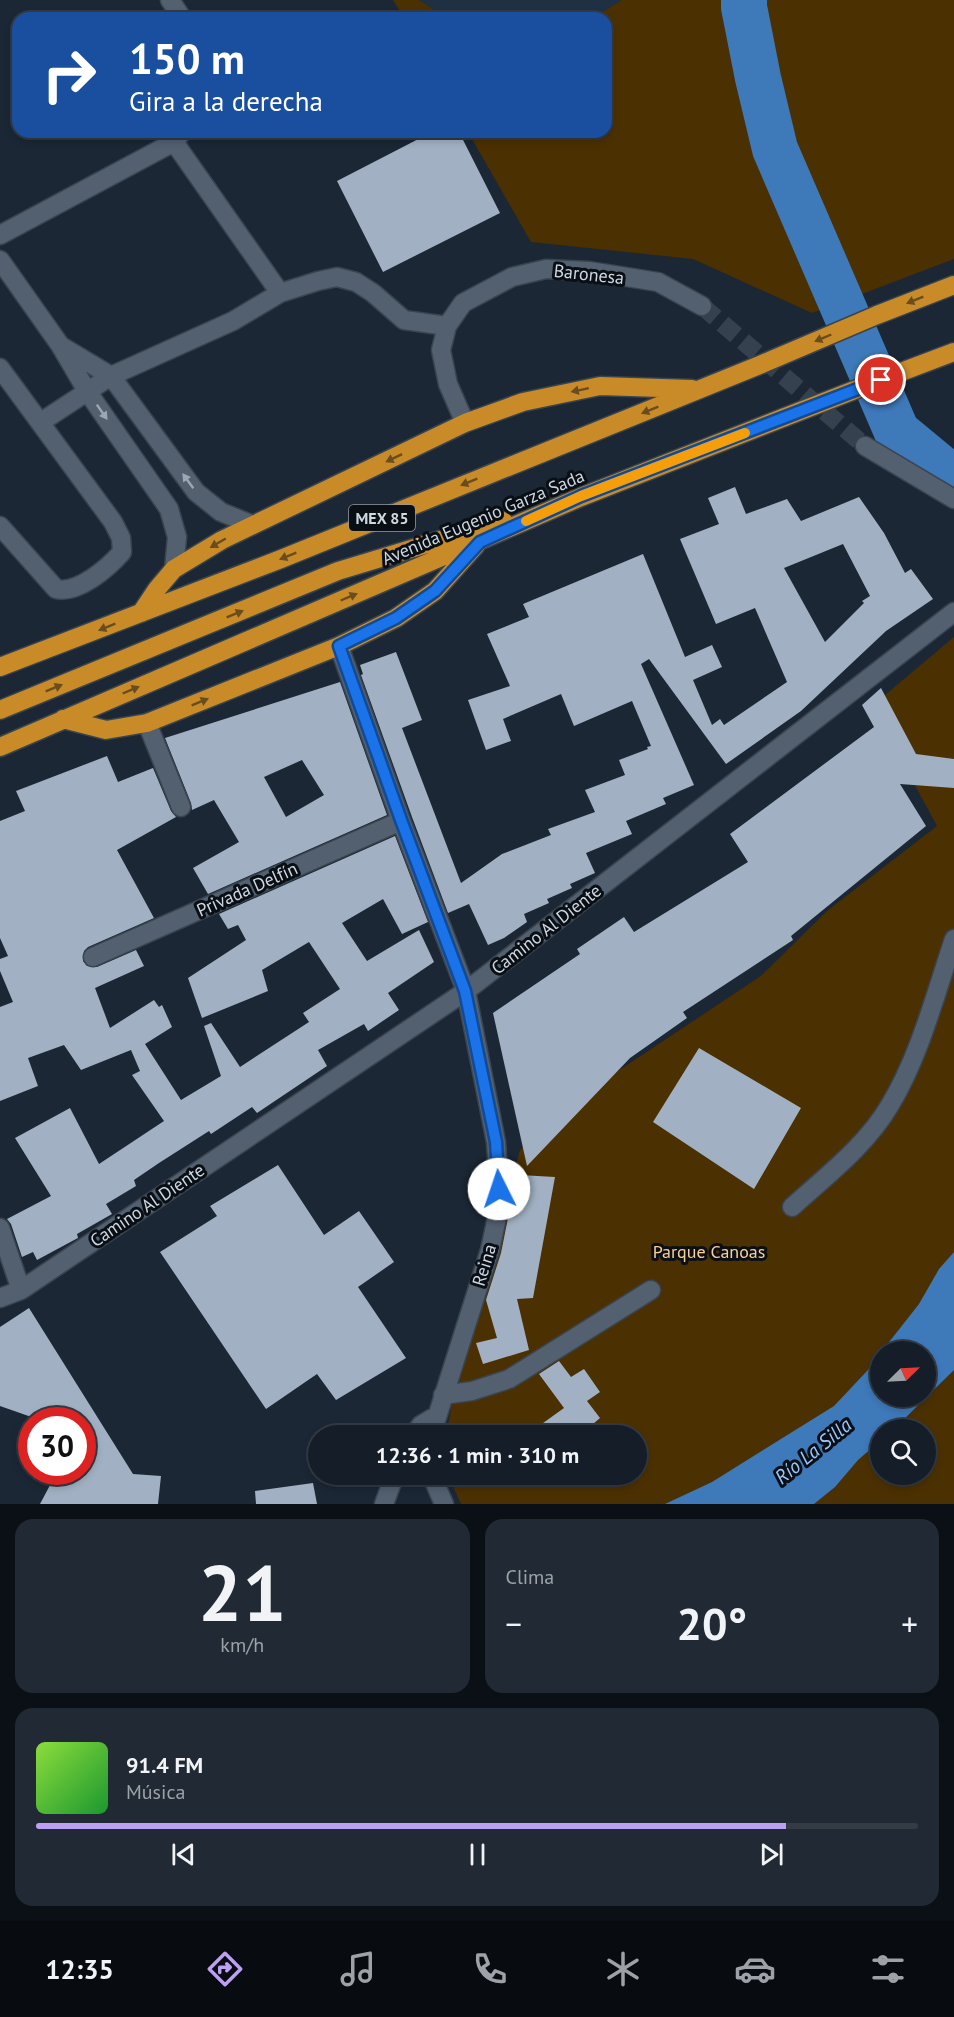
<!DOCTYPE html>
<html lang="es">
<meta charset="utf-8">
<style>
:root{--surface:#141d28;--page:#212a34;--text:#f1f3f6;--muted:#9da2a8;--line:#333b45;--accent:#bca0f2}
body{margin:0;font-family:"PT Sans",sans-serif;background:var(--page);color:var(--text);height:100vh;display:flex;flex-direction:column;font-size:22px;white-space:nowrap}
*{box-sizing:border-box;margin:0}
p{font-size:20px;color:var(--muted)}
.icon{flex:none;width:33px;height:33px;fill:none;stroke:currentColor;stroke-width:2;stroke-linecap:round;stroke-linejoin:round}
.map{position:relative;height:1504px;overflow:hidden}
.sheet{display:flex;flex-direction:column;gap:15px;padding:15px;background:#0b1016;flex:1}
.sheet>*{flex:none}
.top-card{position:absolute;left:12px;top:12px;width:600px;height:126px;border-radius:18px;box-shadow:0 3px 9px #0003,0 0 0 2px var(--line);background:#1a4fa0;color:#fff;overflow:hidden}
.needle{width:39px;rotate:66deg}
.tools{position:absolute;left:870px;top:1341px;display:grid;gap:12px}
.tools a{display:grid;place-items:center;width:66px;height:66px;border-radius:50%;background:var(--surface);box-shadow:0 3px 9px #0003,0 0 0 2px var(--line);font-size:30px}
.speed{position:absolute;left:18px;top:1407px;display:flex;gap:12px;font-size:30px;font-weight:700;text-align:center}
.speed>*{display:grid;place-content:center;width:78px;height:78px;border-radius:50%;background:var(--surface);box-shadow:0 3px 9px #0003,0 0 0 2px var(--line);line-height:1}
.speed .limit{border:9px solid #d22;background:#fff;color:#111}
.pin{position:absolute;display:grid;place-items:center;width:51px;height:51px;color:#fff;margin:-26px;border:3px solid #fff;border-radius:50%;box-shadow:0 2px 6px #0007}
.me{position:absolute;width:66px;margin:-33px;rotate:356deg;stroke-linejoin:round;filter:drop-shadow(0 0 4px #0008)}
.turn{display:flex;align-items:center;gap:21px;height:126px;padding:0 18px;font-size:27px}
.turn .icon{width:78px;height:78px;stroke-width:2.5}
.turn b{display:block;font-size:42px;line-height:51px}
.big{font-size:45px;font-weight:700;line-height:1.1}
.sheet .card{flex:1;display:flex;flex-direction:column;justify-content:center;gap:9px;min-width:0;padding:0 21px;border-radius:18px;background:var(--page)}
.sheet .dial{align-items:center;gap:0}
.dial b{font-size:78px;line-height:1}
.song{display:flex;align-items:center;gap:18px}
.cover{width:72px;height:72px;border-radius:9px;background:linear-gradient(135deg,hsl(90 70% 55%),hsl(130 70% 35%))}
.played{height:6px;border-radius:3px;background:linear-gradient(90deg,var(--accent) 85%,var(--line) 85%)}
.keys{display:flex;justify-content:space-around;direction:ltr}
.heat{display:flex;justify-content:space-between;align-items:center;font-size:33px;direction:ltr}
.sheet .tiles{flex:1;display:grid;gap:15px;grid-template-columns:1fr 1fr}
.card:last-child{grid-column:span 2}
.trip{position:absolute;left:308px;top:1425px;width:339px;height:60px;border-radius:30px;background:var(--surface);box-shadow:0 3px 9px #0003,0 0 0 2px var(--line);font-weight:700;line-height:60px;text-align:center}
.dock{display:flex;height:96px;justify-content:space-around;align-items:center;background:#080c10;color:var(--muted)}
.dock .icon{width:42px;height:42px}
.dock .on{color:var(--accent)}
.dock b{font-size:27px;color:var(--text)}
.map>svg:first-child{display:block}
</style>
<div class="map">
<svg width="954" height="1504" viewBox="0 0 954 1504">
<rect width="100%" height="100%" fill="#1b2735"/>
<path fill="#1f3043" d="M419,0H622L592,18H447Z"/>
<path fill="#4b3002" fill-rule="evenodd" d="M393,0H419L447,18H404Z
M622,0H954V259L812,313L693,259L531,242L468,132H606V18H592Z
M954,637V1504H461L448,1475L636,1474V1436H446L457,1377L520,1150L615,1073L761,976L827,911L937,826L872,706ZM880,1352H926V1396H880ZM880,1430H926V1474H880Z"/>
<path fill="#3e79ba" d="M954,1252V1370L894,1429L880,1430V1441L858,1460L835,1487L814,1504H665L712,1482L834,1406L867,1371L880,1353V1396H926V1352L882,1351L919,1304L939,1269Z"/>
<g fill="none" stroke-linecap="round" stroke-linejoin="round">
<path stroke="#3e79ba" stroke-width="46" d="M744,0V7L758,78L775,149L897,432L954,479"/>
</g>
<path fill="#a1b1c3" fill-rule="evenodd" d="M432,132H459L500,213L383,272L337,181Z
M735,487L746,514L787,499L801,521L859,497L884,533L905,573L911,569L933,599L886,631L801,711L726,764L649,659L641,664L694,785L663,798L666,804L626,821L632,834L586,853L595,873L570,884L572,888L547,899L549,903L524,914L527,922L504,938L488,945L469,904L448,913L412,817L361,675L363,674L360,665L396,652L422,720L402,728L461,883L502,854L551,835L548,829L595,812L585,790L625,775L619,760L648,749L647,747L651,746L632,701L574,726L561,694L503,719L511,741L486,750L468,700L510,686L487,634L529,617L523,604L643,554L685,657L712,645L722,667L693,680L712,725L720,719L724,725L787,682L755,608L716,624L680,539L719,524L708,498ZM843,544L870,596L862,601L864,603L825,642L784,568Z
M340,682L387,815L208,894L193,868L239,842L214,800L192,810L191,803L165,738ZM302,760L324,795L286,817L264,777Z
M881,688L916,754L954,759V788L900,784L926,826L791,936L793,940L683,1012L687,1018L630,1058L527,1166L493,1013L580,954L577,949L624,917L634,932L748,862L730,834L874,727L862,705Z
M107,756L118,782L153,768L171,811L176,817L117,850L154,918L88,947L84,951L83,961L87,966L97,967L136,950L144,966L95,988L110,1028L154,1000L159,1007L162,1005L172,1027L145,1044L181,1100L221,1076L204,1026L211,1023L240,1067L309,1022L303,1013L340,989L309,942L262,970L268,991L202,1018L188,978L246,940L238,925L228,929L219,914L395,836L428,922L402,934L383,899L342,923L367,961L419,930L434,962L388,993L399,1010L368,1031L364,1024L318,1050L327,1066L257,1113L252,1107L211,1134L209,1131L159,1163L134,1180L136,1186L106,1204L112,1214L77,1234L78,1238L76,1239L37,1260L33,1252L22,1257L11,1224L7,1219L51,1196L15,1138L70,1108L99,1164L164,1121L132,1075L140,1071L131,1050L81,1070L64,1045L28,1058L38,1086L0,1101V1007L13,1002L0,971V959L8,956L0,938V821L25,811L16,791Z
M699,1048L801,1108L754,1189L653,1122Z
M278,1165L324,1235L359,1211L394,1262L358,1287L406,1358L336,1400L317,1374L266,1409L160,1252L217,1216L210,1206Z
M520,1175L555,1177L533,1298L517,1299L529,1350L483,1364L476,1343L497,1338L486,1300L501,1253L508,1218Z
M29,1308L133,1474L161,1476L158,1504H40L57,1472H82V1420H40L0,1406V1327Z
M559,1361L571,1377L584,1369L600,1392L587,1401L600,1418L579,1436H525L564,1408L539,1374Z
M313,1483L317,1504H256L255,1491Z"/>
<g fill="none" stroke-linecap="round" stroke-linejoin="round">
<path stroke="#36414f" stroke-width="18" stroke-dasharray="18 9" stroke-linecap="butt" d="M702,306L865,446"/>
<g stroke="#3a444f" stroke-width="21">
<path id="minor" d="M170,0L182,18
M174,142L280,293
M0,235L174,142L182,132
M0,260L60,345L87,391L169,509L177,537L174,569
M61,346L111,376L196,492L221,512L253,525
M0,368L113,522L121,538L122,552C108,568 78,594 56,589L0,526
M41,422L111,376L233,321L280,293L318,281L337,277L356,282L373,293L404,320L447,326
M465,423L448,384L441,350L447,326L463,303L512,277L546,269L589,271L658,282L702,306
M865,446L954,499
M339,646L401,821L466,991L496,1142L499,1189L496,1222L490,1250L431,1436
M147,723L181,807
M93,957L401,821
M792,1207C826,1176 866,1146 890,1105C920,1055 935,995 954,939
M0,1228L21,1290
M0,1298L21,1290L466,991L954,612
M443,1395L472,1391L509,1379L651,1290
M413,1436L421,1425L436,1416
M431,1474L444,1504
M384,1504L395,1474"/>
</g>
<g stroke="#3a444f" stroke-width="21">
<path id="highway" d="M877,315L954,285
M901,372L954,352
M141,613L157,589L174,569L222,540L465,423L523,402L600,386L692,389
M0,667L281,559L762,364
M0,710L338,571L503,521
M63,719L106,730L147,723L339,646L396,618L435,591L476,545
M0,747L581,497L785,417"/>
</g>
<use href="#minor" stroke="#526070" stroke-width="18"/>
<use href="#highway" stroke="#c88b28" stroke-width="18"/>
<g stroke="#3a444f" stroke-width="21" stroke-linecap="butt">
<path id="highway-bridge" d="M762,364L877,315
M785,417L901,372"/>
</g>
<use href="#highway-bridge" stroke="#c88b28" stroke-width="18"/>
</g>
<defs><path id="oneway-solid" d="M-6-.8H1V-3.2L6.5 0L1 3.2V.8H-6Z" transform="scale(1.5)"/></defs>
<g fill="#694d1f">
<use href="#oneway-solid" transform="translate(915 300) rotate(158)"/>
<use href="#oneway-solid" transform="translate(823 338) rotate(157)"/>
<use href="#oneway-solid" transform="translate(580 390) rotate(168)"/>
<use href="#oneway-solid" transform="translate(650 410) rotate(158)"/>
<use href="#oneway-solid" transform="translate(394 458) rotate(154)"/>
<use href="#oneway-solid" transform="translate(469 482) rotate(158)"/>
<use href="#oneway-solid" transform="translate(218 543) rotate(150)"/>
<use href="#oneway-solid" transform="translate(288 556) rotate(158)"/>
<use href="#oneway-solid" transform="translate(349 597) rotate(-23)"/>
<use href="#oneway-solid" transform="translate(235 614) rotate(-22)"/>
<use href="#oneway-solid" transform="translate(107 627) rotate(158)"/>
<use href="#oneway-solid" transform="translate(54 688) rotate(-22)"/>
<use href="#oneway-solid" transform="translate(131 690) rotate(-23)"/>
<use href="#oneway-solid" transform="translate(200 702) rotate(-22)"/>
</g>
<g fill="#9da7b3">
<use href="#oneway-solid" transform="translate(102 412) rotate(55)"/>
<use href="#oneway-solid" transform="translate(188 481) rotate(-126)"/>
</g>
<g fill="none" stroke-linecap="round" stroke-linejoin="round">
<g stroke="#114b97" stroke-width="15">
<path id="route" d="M499,1189L496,1142L465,991L401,820L339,646L396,618L435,591L480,542L581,496L881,380"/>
</g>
<use href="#route" stroke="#1a73e8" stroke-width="10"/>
<path stroke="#f59e0b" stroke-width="10" d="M526,521L581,496L745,433"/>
</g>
<g text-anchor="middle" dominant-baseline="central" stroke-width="6" stroke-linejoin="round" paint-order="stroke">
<rect fill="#0a0f16" stroke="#949ba3" stroke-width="1.5" x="349" y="505" width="66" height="26" rx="4.5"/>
<g font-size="16" font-weight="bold" fill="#cfd7e0">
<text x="382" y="518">MEX 85</text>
</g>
<g font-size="18" fill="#cfd7e0" stroke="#0a0f16">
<text transform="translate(589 274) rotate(6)">Baronesa</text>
<text transform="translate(483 517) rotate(-23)">Avenida Eugenio Garza Sada</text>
<text transform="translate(247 889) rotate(-24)">Privada Delfín</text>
<text transform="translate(546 929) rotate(-38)">Camino Al Diente</text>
<text transform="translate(147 1205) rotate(-34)">Camino Al Diente</text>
<text transform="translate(484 1265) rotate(-73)">Reina</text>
</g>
<g font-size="18" fill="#fbcf95" stroke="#0a0f16">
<text x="709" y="1251">Parque Canoas</text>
</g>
<g font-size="20" font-style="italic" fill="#9ac7fc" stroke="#0a0f16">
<text transform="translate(813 1451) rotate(-39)">Río La Silla</text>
</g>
</g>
</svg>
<div class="tools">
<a><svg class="needle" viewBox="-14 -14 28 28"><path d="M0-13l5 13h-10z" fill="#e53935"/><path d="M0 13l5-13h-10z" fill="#9da2a8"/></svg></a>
<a><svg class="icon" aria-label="search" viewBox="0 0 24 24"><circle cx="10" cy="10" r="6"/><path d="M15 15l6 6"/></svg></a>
</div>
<div class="speed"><div class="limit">30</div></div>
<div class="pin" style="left:881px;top:380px;background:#d93025"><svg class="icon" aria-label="arrive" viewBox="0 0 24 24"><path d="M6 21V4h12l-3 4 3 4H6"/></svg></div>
<svg class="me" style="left:499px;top:1189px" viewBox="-20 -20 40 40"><circle r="19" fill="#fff"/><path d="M0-13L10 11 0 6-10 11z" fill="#1a73e8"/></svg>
<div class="trip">12:36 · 1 min · 310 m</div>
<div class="top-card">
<div class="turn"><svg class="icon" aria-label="right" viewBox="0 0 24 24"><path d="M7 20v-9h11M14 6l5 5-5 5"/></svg><div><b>150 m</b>Gira a la derecha</div></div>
</div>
</div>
<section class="sheet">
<div class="tiles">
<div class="card dial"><b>21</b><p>km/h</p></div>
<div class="card"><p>Clima</p>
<div class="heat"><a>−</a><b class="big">20°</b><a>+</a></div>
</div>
<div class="card">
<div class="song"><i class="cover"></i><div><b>91.4 FM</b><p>Música</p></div></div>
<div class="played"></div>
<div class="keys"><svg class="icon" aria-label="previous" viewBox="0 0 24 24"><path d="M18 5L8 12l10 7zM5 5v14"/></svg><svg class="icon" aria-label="pause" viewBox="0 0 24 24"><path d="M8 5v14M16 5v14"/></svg><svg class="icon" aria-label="next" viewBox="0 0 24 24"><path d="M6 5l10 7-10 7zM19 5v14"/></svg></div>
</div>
</div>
</section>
<nav class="dock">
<b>12:35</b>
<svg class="icon on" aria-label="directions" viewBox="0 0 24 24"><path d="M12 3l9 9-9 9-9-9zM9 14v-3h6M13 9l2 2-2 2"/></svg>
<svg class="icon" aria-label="music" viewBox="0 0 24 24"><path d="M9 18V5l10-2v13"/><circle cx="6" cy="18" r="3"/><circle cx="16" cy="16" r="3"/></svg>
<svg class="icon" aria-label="phone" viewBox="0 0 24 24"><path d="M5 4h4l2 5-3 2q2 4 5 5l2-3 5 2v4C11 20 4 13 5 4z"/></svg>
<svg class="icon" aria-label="climate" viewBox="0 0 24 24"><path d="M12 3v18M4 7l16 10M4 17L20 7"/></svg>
<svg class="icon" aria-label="car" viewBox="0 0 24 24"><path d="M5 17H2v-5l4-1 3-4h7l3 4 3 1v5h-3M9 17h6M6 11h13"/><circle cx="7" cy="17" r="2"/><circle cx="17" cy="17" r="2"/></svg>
<svg class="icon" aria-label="filters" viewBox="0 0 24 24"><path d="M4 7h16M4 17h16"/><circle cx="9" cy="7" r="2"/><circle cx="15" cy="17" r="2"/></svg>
</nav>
